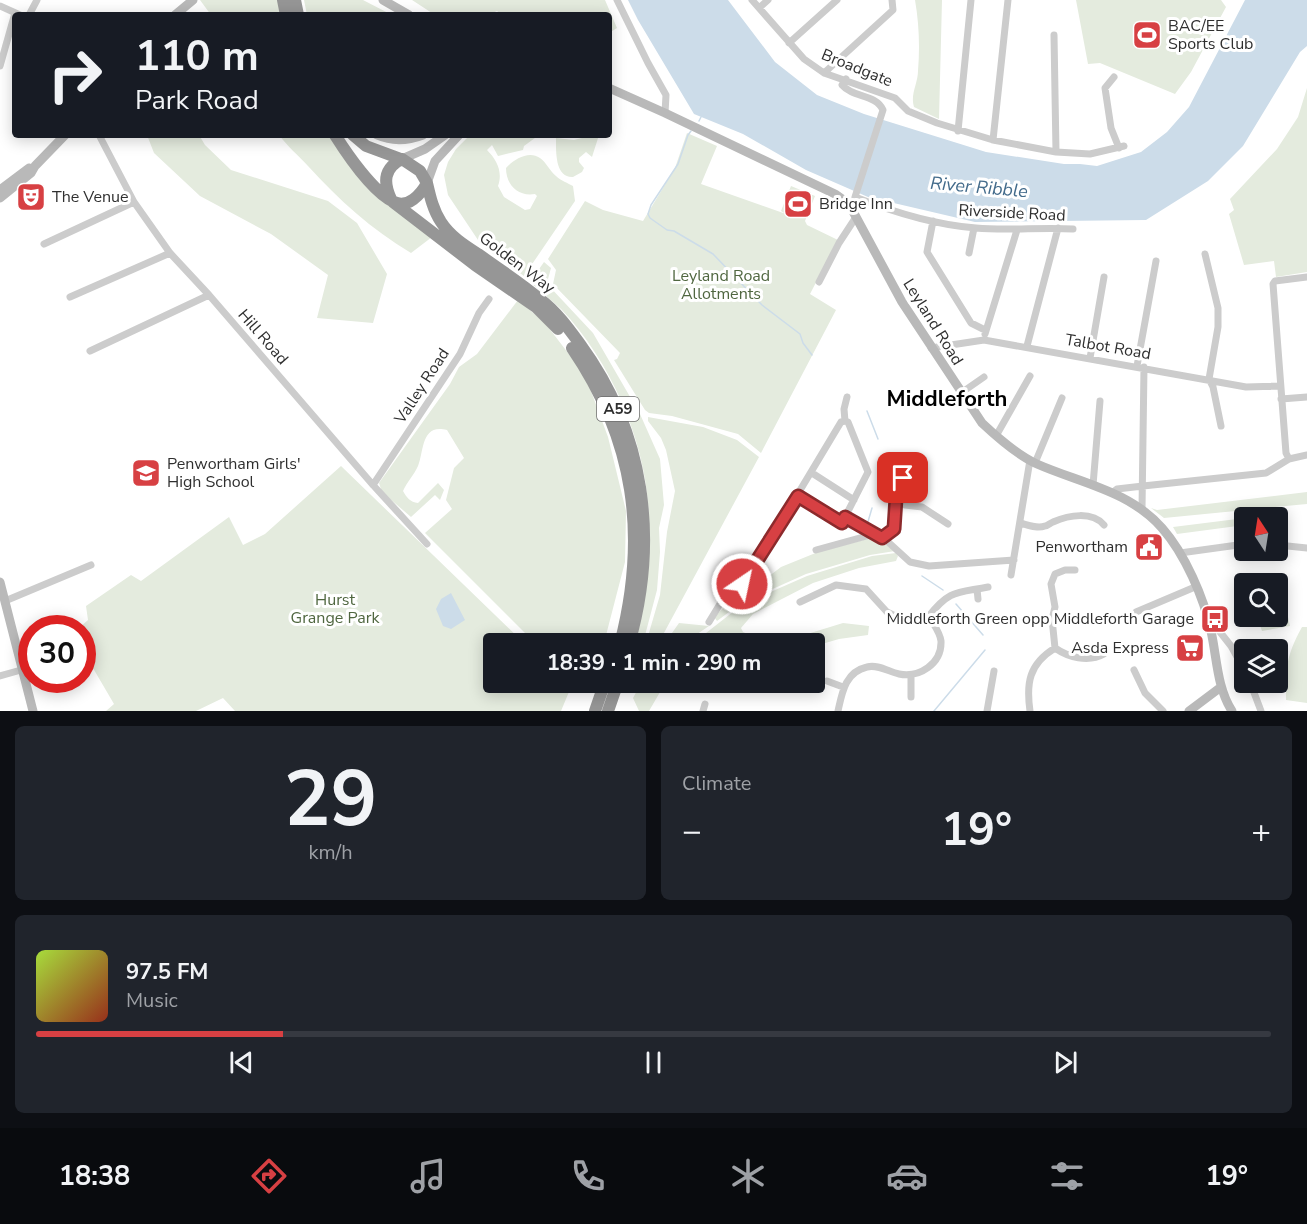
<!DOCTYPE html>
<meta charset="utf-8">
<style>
:root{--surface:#171b24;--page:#20242c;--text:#f1f3f6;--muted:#9ea1a6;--line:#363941;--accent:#d74043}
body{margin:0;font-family:"Nunito Sans",sans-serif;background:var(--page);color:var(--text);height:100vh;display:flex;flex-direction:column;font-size:22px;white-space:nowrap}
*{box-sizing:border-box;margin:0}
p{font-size:20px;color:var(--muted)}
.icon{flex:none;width:33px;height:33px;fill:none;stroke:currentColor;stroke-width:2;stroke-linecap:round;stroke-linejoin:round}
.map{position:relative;height:711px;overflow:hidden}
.sheet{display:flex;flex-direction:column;gap:15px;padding:15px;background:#0d0f14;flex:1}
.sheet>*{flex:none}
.hud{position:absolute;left:12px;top:12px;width:600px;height:126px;border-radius:6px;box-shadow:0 3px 15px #0003;background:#171b24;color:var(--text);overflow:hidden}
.needle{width:39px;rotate:348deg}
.controls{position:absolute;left:1234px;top:507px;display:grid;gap:12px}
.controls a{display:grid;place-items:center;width:54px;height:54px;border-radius:6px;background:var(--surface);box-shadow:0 3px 15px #0003;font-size:30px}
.speed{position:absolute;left:18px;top:615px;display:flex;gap:12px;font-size:30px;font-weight:700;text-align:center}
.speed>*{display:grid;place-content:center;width:78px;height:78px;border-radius:50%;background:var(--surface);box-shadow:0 3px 15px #0003;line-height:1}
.speed .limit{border:9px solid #d22;background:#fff;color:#111}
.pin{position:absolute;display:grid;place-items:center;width:51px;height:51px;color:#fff;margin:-26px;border-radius:12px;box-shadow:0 3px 9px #0006}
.me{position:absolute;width:66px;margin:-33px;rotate:34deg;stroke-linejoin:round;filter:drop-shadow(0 0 4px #0008)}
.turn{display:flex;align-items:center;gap:21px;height:126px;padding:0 24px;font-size:27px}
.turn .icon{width:78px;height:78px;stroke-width:2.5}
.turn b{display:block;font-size:42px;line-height:51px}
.big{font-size:45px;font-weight:700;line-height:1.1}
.sheet .widget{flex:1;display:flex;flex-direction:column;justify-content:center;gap:9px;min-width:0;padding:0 21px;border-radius:9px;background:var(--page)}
.sheet .dial{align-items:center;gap:0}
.dial b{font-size:78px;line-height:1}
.song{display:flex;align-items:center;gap:18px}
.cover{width:72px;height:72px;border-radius:9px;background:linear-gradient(135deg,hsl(80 70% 55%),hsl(10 70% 35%))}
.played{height:6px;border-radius:3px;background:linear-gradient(90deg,var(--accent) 20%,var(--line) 20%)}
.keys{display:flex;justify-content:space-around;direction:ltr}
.heat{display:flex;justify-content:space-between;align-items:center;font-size:33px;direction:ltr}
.sheet .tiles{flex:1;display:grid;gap:15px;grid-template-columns:1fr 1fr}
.widget:last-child{grid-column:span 2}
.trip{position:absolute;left:483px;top:633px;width:342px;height:60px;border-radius:6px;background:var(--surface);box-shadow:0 3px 15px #0003;font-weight:700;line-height:60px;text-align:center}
.dock{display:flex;height:96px;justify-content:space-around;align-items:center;background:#090b0e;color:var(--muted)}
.dock .icon{width:42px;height:42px}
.dock .current{color:var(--accent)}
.dock b{font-size:27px;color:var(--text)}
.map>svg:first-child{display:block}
</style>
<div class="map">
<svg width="1307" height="711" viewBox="0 0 1307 711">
<rect width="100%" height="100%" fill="#fff"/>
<path fill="#e4ebde" d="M200,0H279L282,15H211Z
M304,0H363L392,15H307Z
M412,0H605L617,28L609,33V15H502L497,11L488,15H435Z
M915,0H942L939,119L914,107C910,95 918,83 918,71C920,47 919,23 915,0Z
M1076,0H1221L1226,7L1191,72L1175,94L1100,63L1088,64Z
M1307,88V272L1276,277L1274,261L1244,265L1229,214L1234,210L1230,199L1277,149L1298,117Z
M687,133L717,146L701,184L786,214L781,211L791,186L815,196L805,221L807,225L838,240L810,294L836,310L761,453L738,434L672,416L649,413L645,410L614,360L617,359L620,353L553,284L556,270L548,259L585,201L603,210L643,221L675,168Z
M147,135H199L205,145L231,170L328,201L357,223L387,274L373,323L317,318L328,275L271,234L200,196L154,153Z
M279,135H331L432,237L411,253C371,229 339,200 308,166C298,155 288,147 279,135Z
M470,135H539L524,146L523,150L498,156L492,145L487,150C497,160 503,172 498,186L504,197L525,210L530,209L537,196L535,194C518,197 506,185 506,168C514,159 529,150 540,158C546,162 550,171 556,176C561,181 568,183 573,186L575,201L524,276L482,246L448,195L444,175L448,162L456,149Z
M594,135H599L592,157L586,152L579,158V162L584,168L582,172L573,177C555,178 556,152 556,138L574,140Z
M544,262L551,268L548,279L549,286L593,333L640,414L660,459L664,505L659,528L660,552L657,590L643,643H636C645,601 650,560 649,516C646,442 612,363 561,309C551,300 540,291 530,282Z
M518,300L545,323L585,375L608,437L626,511L625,562L604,643H535L425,533L452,509L446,500L454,468L464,458L447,430C421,423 424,451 418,466C414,475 407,482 403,491C407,498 410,502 418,503L438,483L444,490L440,500L435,495L411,517L382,492L379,483L450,384L459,367L477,354Z
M648,417L703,427L737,440L759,457L658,644L646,643L660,595L667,532L675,491L666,450L661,438L648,421Z
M341,466L524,643L494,644V682L568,683L571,687L561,711H235L223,698L196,711H106L114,704L83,651L82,628H79L88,620L86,606L131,575L141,581L229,517L243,545L265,534Z
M1307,492V504L1164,518L1151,508L1157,510Z
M1245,518V525L1177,534L1173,527Z
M875,537L895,551L870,555L806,574L741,603L717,621L714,617L732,599L760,583L781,567L818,552Z
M896,553L898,556L896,561L859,568L813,583L753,614L741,628L743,632L760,640L780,636L791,639L843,623L869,626L868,635L839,639L815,646L814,644H692L743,604L807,576L872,556Z
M1283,594L1290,626L1262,631L1257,617L1278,616V595Z
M679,623L709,626L684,643H665Z
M1302,627H1307V703L1286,700C1286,667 1286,656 1302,627Z
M645,683H668L663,687L649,711H639L633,698L639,687Z"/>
<path fill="#ccdce9" d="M628,0H728L775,62L817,95L864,114L986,152L1064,164H1080L1097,166L1141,152L1167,132L1189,107L1245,0H1307V46L1300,52L1243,146L1208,181L1146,220L975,222L868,197L806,170L743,134L694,114L638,20Z
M451,593L465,620L451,629L443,626L436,609L441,599Z"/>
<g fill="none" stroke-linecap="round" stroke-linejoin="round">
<path stroke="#ccdce9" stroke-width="1.5" d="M699,121L701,117
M691,131L688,135L678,164L651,205L648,214L650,218L667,230L674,231L713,254L762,305L800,334L803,343L812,355
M867,411L878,439
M883,486L884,466
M867,525L872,508
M922,576L943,590
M956,604L983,635
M934,711L985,650"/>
<path stroke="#ccc" stroke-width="7" d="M617,0L648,63L666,95L665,113
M752,0L804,59L824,73L895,98L908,111L937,123L993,140L1056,152L1090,154L1124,146
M0,6L20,15
M759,8L768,0
M29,15L37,0
M1054,35L1056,152
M789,43L837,0
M0,66L15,13
M824,73L893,10L892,0
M1114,77L1105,88L1111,128L1119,148
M846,79L842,85C853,98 876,94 883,110L855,197
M958,131L971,0
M99,135L134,202L170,253L209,295L373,485L427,544
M993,140L1008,0
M855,197C893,212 935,225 976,228C1008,231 1040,227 1073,229
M933,221L927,252L971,323L985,330
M44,244L134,202
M969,253L974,228
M1205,254L1218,308V327L1209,379L1213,387L1221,426
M819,282L839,243L856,217
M70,297L170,253
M985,334L1017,230
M1027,346L1058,228
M931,348L984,340L1246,387L1280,386
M90,351L209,295
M1090,358L1104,277
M1137,366L1156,261
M961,393L984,377
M1281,399L1307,397
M845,421L844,409L847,397
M996,436L1030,376
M1289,459L1286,453L1273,284L1275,281L1307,277
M1035,463L1062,398
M812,473L854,500
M373,485L460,354L479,313L489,299
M1093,485L1100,401
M1112,493L1117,489L1143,486L1266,473L1289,459L1307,455
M896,501L905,505L922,507L948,524
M1142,509L1144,367
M845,517L887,541L910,562L929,566L1014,560
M1020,523C1028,525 1037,529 1045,526C1048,526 1050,523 1053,522C1069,515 1092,511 1104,525
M882,538L895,529L896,498L903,478
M1278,545L1307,548
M816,550L874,534
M1180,553L1245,544
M1011,575L1030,460
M977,589L978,599
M5,601L91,565
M800,602L836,585L866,589L887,612L903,620H917L929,616
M1136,612L1195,587
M1209,618L1231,646L1245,671
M709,622L723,599L748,577L841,422L845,421L848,422L868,472L842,523L798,496
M1039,622L1046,619H1052
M1055,648C1068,657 1088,663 1104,654
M1134,670L1145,693L1163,711
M911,675V697
M0,676L21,670
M827,681L843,687
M1250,682L1261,711
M703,711L705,704
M838,711C842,693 845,672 867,667C878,664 889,672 899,674C919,678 942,664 941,641C940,632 933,624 929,616C950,589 958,593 988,587
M987,711L994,671
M1030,711C1026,683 1029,664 1055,648L1052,619L1055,607L1051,584L1055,574L1065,570H1075"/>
<path stroke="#b9b9b9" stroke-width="9" d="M383,0L409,15
M175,15L193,0
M609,88L665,113L835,194L849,204L902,302L982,423C998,438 1017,455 1037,464C1080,483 1130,491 1162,528C1185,554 1204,598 1211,631C1217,658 1217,688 1232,711
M377,135C393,142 407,141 423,135
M402,159L425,149L445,135
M427,183L435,161L459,135
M0,190L29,168
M0,198L31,173L35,166L65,135
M0,582L33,711
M1189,711L1221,687"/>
<path stroke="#969696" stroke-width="12" d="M283,0L286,15
M295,0L298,15
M335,135C347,154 373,192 394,202C408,209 421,194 427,183L420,171L402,159C384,168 383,182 391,199
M353,135L366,146L401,159
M427,183C430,196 433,210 441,222C450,236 464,245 478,254C499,269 521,283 541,300C556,311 569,329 580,344C645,433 659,539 629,644
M393,202L475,265L536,307L558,329
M572,348C635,440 648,536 620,644
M595,711L605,682
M608,711L618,682"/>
</g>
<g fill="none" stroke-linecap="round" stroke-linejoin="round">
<g stroke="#8c2a2c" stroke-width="15">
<path id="route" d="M742,584L798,496L842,523L845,517L882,538L894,529L896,498L903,478"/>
</g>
<use href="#route" stroke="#d74043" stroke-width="10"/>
</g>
<defs>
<g id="stadium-square" transform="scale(1.5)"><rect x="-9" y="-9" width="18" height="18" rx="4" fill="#d74043" stroke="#fff"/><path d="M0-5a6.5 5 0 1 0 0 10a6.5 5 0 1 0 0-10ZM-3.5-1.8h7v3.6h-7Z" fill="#fff"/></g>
<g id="theatre-square" transform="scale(1.5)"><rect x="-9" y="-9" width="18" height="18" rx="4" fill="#d74043" stroke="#fff"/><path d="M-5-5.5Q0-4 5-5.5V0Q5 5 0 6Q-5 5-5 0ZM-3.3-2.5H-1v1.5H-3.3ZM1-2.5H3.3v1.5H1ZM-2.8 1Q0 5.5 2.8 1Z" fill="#fff"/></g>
<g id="school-square" transform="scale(1.5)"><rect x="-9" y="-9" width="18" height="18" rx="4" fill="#d74043" stroke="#fff"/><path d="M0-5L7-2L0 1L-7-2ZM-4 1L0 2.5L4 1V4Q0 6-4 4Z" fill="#fff"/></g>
<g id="civic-square" transform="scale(1.5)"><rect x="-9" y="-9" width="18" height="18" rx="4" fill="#d74043" stroke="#fff"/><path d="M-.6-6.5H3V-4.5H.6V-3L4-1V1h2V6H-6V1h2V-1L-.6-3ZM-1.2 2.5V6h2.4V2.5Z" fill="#fff"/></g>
<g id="bus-square" transform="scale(1.5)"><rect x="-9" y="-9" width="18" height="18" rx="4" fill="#d74043" stroke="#fff"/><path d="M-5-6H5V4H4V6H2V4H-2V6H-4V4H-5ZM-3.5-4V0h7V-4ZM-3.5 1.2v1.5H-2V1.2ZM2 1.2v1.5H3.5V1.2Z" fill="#fff"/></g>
<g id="supermarket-square" transform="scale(1.5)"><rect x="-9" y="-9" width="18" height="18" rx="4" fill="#d74043" stroke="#fff"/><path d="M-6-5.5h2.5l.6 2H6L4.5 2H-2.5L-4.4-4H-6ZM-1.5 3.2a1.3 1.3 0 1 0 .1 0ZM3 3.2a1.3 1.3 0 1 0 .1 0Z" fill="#fff"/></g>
</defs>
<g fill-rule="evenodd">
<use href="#stadium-square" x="1147" y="35"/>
<use href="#theatre-square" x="31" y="197"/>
<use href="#stadium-square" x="798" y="204"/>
<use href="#school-square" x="146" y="473"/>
<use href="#civic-square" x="1149" y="547"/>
<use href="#bus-square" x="1215" y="619"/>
<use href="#supermarket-square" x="1190" y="648"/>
</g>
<g text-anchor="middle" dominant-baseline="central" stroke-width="6" stroke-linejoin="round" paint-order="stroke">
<rect fill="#fff" stroke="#6d6d6d" stroke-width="1.5" x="597" y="397" width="42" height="24" rx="4.5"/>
<g font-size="15" font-weight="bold" fill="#2f2f2f">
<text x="618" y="409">A59</text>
</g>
<g font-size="16" fill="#2f2f2f" stroke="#fff" text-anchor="start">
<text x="1168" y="26">BAC/EE<tspan x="1168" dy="18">Sports Club</tspan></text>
<text x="52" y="197">The Venue</text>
<text x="819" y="204">Bridge Inn</text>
<text x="167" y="464">Penwortham Girls'<tspan x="167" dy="18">High School</tspan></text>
<text x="1128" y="547" text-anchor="end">Penwortham</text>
<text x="1194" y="619" text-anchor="end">Middleforth Green opp Middleforth Garage</text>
<text x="1169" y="648" text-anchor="end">Asda Express</text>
</g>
<g font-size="16" fill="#2f2f2f" stroke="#fff">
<text transform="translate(857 68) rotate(22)">Broadgate</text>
<text transform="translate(1012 213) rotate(3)">Riverside Road</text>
<text transform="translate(517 263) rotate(37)">Golden Way</text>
<text transform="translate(933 322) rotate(58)">Leyland Road</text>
<text transform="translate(263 337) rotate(49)">Hill Road</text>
<text transform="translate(1108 347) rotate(10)">Talbot Road</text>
<text transform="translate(422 386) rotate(-57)">Valley Road</text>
</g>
<g font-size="16" fill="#506740" stroke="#fff">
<text x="721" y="276">Leyland Road<tspan x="721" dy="18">Allotments</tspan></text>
<text x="335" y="600">Hurst<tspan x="335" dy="18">Grange Park</tspan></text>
</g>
<g font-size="18" font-style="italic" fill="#436b8b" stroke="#fff">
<text transform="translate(979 187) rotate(5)">River Ribble</text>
</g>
<g font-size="22" font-weight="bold" fill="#000" stroke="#fff">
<text x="947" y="399">Middleforth</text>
</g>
</g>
</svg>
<div class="controls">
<a><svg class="needle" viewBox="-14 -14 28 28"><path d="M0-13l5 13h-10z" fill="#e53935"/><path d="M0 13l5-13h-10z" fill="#9ea1a6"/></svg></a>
<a><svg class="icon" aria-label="search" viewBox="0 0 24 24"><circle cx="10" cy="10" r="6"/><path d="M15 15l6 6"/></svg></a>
<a><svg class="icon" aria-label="layers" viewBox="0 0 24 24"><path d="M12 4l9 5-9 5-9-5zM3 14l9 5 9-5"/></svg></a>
</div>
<div class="speed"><div class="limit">30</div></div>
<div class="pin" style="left:903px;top:478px;background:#d93025"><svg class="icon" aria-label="arrive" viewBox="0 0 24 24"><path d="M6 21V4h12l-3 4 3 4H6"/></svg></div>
<svg class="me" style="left:742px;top:584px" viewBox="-20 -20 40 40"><circle r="17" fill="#d74043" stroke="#fff" stroke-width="3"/><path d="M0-11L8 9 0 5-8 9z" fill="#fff"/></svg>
<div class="trip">18:39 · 1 min · 290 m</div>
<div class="hud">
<div class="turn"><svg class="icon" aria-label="right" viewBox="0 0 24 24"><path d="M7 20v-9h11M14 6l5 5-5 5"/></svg><div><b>110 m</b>Park Road</div></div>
</div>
</div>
<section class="sheet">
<div class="tiles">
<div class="widget dial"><b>29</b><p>km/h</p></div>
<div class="widget"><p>Climate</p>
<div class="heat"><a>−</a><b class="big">19°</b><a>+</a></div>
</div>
<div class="widget">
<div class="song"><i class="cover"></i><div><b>97.5 FM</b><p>Music</p></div></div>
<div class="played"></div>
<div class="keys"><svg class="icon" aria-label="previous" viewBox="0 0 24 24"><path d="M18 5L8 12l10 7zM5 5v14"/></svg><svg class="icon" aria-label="pause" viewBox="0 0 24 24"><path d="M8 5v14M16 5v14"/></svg><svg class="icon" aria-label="next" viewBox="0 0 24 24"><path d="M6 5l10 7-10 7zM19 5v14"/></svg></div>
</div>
</div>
</section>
<nav class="dock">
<b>18:38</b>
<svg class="icon current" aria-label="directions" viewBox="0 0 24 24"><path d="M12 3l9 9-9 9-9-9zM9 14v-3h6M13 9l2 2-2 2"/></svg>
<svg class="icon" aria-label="music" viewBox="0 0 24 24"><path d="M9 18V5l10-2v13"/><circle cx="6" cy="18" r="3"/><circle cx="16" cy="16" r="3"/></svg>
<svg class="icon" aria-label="phone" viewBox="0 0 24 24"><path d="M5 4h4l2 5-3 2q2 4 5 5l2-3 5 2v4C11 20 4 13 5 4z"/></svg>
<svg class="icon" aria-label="climate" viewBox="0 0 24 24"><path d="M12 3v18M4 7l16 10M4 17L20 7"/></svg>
<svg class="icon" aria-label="car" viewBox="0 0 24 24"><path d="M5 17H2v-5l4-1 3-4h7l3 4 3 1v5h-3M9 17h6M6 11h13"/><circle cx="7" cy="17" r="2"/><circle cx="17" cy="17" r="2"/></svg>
<svg class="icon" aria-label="filters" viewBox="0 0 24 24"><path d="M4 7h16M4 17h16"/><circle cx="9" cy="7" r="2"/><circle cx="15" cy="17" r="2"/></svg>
<b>19°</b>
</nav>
